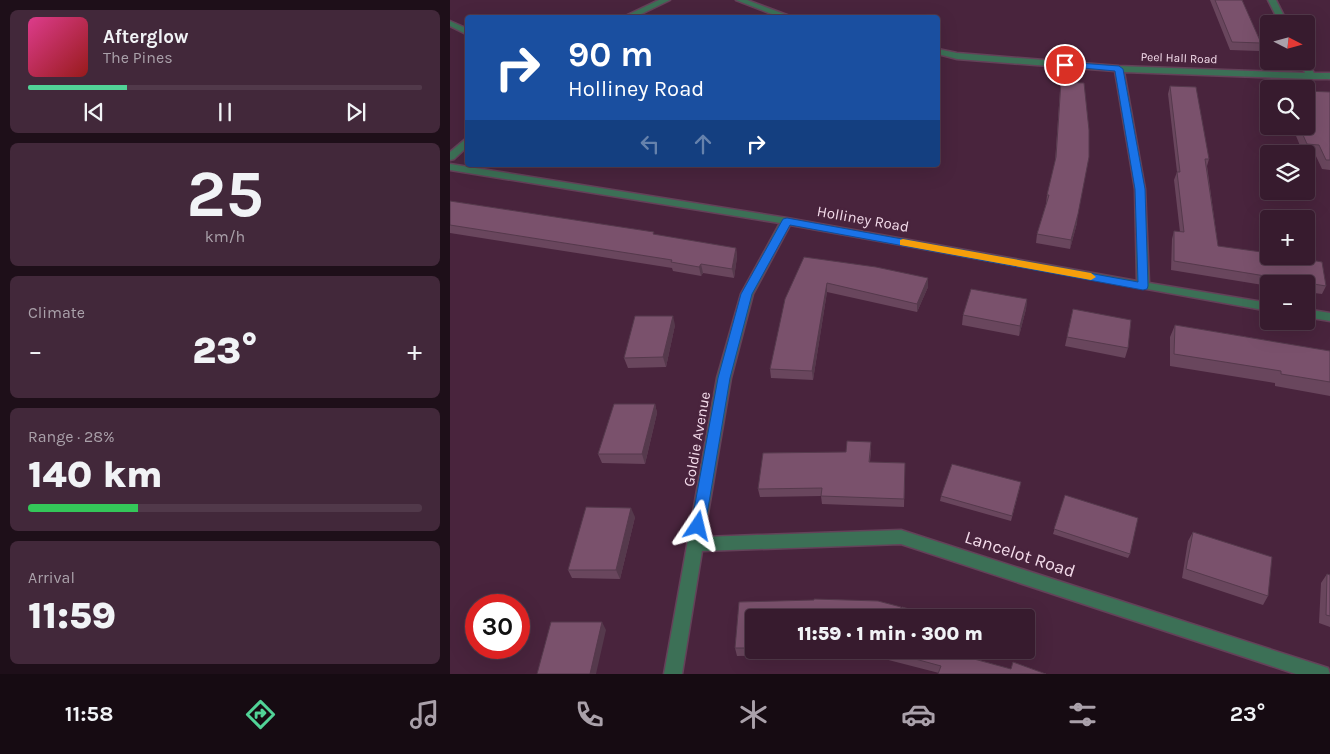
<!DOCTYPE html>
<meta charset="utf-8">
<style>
:root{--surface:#371b2e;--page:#42283a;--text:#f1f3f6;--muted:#aaa1aa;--line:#51394a;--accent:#51d397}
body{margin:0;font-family:Karla,sans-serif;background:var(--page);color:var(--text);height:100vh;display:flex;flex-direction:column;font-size:19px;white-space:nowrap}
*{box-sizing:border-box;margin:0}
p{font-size:16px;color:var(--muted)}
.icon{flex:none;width:28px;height:28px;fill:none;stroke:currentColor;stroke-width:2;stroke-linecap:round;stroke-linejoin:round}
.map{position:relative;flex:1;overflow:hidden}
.side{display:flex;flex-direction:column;gap:10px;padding:10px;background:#1e0f19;width:450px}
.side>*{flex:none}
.banner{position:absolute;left:15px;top:15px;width:475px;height:152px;border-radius:5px;box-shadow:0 5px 20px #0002,0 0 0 1px var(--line);background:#1a4fa0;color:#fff;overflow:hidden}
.needle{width:32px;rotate:96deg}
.buttons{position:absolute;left:810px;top:15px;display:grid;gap:10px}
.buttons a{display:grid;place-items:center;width:55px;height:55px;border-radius:5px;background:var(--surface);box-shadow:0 5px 20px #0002,0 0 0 1px var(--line);font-size:25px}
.speed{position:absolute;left:15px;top:594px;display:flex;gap:10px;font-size:25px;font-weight:700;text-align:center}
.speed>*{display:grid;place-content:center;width:65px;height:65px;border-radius:50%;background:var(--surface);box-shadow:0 5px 20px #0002,0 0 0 1px var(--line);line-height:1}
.speed .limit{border:8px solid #d22;background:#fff;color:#111}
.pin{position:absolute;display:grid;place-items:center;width:42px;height:42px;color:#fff;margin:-21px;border:2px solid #fff;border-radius:50%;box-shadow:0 1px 5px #0007}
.me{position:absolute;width:55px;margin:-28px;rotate:10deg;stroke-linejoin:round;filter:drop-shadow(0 0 4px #0008)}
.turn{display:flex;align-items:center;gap:18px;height:105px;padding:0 20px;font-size:22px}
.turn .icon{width:65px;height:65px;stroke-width:2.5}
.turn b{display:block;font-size:35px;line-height:42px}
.lanes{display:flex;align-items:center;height:48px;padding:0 20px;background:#0003;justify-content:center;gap:25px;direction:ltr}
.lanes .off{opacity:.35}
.big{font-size:38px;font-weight:800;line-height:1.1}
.side .tile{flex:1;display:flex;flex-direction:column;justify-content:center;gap:8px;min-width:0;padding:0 18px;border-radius:8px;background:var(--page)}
.side .dial{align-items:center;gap:0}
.dial b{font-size:65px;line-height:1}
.song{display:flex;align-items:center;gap:15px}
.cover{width:60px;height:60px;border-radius:8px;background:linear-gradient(135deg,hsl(330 70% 55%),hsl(0 70% 35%))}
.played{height:5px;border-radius:2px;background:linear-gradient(90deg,var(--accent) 25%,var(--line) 25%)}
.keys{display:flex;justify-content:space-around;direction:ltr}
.heat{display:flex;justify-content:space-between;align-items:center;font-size:28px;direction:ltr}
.charge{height:8px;border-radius:4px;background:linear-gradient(90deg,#34c759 28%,var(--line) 0)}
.trip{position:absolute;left:295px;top:609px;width:290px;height:50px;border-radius:5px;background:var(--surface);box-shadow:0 5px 20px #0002,0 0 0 1px var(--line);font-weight:800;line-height:50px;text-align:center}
.menu{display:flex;height:80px;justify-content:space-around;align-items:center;background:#160b12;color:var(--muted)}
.menu .icon{width:35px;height:35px}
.menu .active{color:var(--accent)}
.menu b{font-size:22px;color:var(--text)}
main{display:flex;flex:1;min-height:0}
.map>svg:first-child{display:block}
</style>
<main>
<section class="side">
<div class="tile">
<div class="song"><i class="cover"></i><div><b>Afterglow</b><p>The Pines</p></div></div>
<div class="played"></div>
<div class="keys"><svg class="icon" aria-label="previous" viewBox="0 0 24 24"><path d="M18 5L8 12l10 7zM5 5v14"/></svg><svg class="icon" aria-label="pause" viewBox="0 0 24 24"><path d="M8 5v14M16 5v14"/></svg><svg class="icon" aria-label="next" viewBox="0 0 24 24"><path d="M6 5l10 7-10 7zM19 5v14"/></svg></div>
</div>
<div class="tile dial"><b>25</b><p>km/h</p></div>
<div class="tile"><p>Climate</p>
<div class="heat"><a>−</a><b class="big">23°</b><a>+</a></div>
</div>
<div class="tile"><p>Range · 28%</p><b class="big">140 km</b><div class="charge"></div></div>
<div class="tile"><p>Arrival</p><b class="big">11:59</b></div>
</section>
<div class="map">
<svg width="880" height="674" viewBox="0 0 880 674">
<rect width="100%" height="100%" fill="#49243d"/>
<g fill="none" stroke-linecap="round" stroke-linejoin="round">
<g stroke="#644159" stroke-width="3">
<path id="minor" d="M209,0H220L183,18H171Z
M286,0H297L345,18H332Z
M818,0H826L838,24H830Z
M0,21L18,29V35L0,26Z
M488,49L507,53L669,66L855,73L850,61H856V59L864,73H880V79H861L674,72L695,189L699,283L819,303V311L340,225L303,294L281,378L254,537L451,530L872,666L878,668L880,674H846L451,544L252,551L232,674H214L267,378L291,294L330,223L0,170V164L337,218L687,281L685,189L665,71L507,59L488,54Z
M18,137V146L4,159L0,160V152Z
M856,309L880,313V321L856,317Z"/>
</g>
<use href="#minor" fill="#3c7056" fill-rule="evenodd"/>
</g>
<path fill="#69465d" d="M760,0H792L811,43L809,51L780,50Z
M611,82L627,223L620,249L586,243L587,234L596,204L597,195L605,162L610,91Z
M720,86L759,159L757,166L768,246L876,286L872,294L856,292V284H819V286L721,270L722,239L724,231L730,232L724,180L727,172L718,94Z
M880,92V170L872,169L865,154L853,153L842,126H856Z
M0,201L286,248L287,257L284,278L253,273L251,276L223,271L222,268L0,233Z
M354,257L478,278V287L467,312L377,292L363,380L321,378L320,369Z
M577,299L576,309L569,336L512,325L513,315Z
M623,309L678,348L675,358L615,346Z
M225,325L216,367L178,368L174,358Z
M725,325L880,351V396L825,386V383L720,366V337Z
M205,404L207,413L195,464L152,463L148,454Z
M421,450L420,462L455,463L454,507L372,504L371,496L310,497L308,489Z
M570,487L561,521L490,501L491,496Z
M615,495L680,554L678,558L603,534Z
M185,517L170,579L122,578L118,570Z
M743,532L818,596L813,605L732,578L738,541Z
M877,574L880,575V627L869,623L871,583Z
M364,599L428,601L451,607L450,613L452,607L488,617V618H304V650H527L525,659L561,669L563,662L596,674H488L489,673L419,655L341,652V655L287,656L285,648L289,602L364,600Z"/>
<path fill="#55394c" d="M628,214L627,223L620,249L621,240Z
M286,248L287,257L284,278L282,269Z
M251,264L253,273L251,276L249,267Z
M478,278V287L467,312V304Z
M377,283V292L363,380L362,371Z
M577,299L576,309L569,336L570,326Z
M223,316L225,325L216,367L213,357Z
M205,404L207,413L195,464L192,454Z
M181,508L185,517L170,579L166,570Z
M152,622L156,630L146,674H140Z"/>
<path fill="#7a516c" stroke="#55394c" d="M765,0H792L811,43L782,42Z
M611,82L634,83L639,130V157L628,214L621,240L587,234L599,195H597L606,157Z
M720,86L746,87L759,159H755L768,246L819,253V256H838L872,262L876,286L724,261V231L734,232L727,172H730Z
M856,91L880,92V160H876L869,145L857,144L849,126H856Z
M0,201L204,232L203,234L286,248L282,269L251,264L249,267L221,262L222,260L0,225Z
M354,257L426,267L478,278L467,304L377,283L362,371L320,369L335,299Z
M521,289L577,299L570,326L513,315Z
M623,309L681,320L678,348L617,337Z
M185,316H223L213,357L174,358Z
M725,325L880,351V382L831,374V371L724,354Z
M164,404H205L192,454H148Z
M397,441L421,442L419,462L455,463L454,499L371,496L372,488L308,489L313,453L396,452Z
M502,464L571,482L562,516L491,496Z
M615,495L688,518L680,554L604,529Z
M136,507L181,508L166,570H118Z
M743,532L822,557L818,596L736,569Z
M877,574L880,575V616L876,615Z
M364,599L428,601L451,607L450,613L452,607L488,617V618H304V648H285L289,602L364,600Z
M101,622H152L140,674H87Z
M432,650H527L524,659L561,669L563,662L596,674H488L491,666Z"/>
<path fill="#1a73e8" stroke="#114b97" d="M615,62L669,66L673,69L695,189L698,286L697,289L693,290L340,225L302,294L280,378L255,526L252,530L248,532L243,530L241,526L268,378L291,294L333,219L337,218L688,282L685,189L665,71L612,66V63Z"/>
<path fill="#f59e0b" d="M453,239L641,273L646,277L641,280L450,245V240Z"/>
<g text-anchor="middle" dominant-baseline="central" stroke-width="5" stroke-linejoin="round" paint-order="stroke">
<g font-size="12" fill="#f3dbea" stroke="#49243d">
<text transform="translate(729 58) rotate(2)">Peel Hall Road</text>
</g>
<g font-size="15" fill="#f3dbea" stroke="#49243d">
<text transform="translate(413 219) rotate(10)">Holliney Road</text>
<text transform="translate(247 439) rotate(-80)">Goldie Avenue</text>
</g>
<g font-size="18" fill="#f3dbea" stroke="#49243d">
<text transform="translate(570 554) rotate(18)">Lancelot Road</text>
</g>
</g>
</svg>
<div class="buttons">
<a><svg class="needle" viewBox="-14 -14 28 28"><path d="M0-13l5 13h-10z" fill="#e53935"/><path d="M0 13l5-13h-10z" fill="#aaa1aa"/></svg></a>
<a><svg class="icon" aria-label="search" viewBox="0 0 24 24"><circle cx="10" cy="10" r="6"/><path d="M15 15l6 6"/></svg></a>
<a><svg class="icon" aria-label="layers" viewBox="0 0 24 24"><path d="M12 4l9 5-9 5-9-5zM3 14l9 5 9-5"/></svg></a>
<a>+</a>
<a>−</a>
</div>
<div class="speed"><div class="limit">30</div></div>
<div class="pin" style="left:615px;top:65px;background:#d93025"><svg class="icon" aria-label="arrive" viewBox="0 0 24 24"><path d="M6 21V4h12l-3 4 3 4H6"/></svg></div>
<svg class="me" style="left:248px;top:526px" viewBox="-20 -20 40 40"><path d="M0-17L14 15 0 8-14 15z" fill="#1a73e8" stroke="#fff" stroke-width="4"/></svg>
<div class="trip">11:59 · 1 min · 300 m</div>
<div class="banner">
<div class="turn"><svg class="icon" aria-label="right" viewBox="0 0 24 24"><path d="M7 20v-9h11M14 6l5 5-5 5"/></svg><div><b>90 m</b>Holliney Road</div></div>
<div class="lanes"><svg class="icon off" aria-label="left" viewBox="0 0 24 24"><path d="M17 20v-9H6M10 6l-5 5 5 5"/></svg><svg class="icon off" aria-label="ahead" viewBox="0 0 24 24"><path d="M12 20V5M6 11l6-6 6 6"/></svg><svg class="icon" aria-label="right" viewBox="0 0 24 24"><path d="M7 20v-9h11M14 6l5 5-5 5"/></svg></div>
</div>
</div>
</main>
<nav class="menu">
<b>11:58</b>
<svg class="icon active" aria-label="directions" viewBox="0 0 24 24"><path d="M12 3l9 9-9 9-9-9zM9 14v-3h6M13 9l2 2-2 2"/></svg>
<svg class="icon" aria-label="music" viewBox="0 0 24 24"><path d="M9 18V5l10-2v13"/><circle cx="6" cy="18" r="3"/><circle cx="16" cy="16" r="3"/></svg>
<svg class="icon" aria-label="phone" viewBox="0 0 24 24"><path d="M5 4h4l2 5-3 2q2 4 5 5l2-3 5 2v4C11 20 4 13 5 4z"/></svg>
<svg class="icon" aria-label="climate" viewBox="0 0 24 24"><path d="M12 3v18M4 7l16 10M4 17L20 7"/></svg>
<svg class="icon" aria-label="car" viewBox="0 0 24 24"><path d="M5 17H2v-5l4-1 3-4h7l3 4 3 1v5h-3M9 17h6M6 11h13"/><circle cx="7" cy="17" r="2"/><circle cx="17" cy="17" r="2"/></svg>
<svg class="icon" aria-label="filters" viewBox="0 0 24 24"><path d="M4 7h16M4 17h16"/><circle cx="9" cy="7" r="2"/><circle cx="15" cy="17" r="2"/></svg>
<b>23°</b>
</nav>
